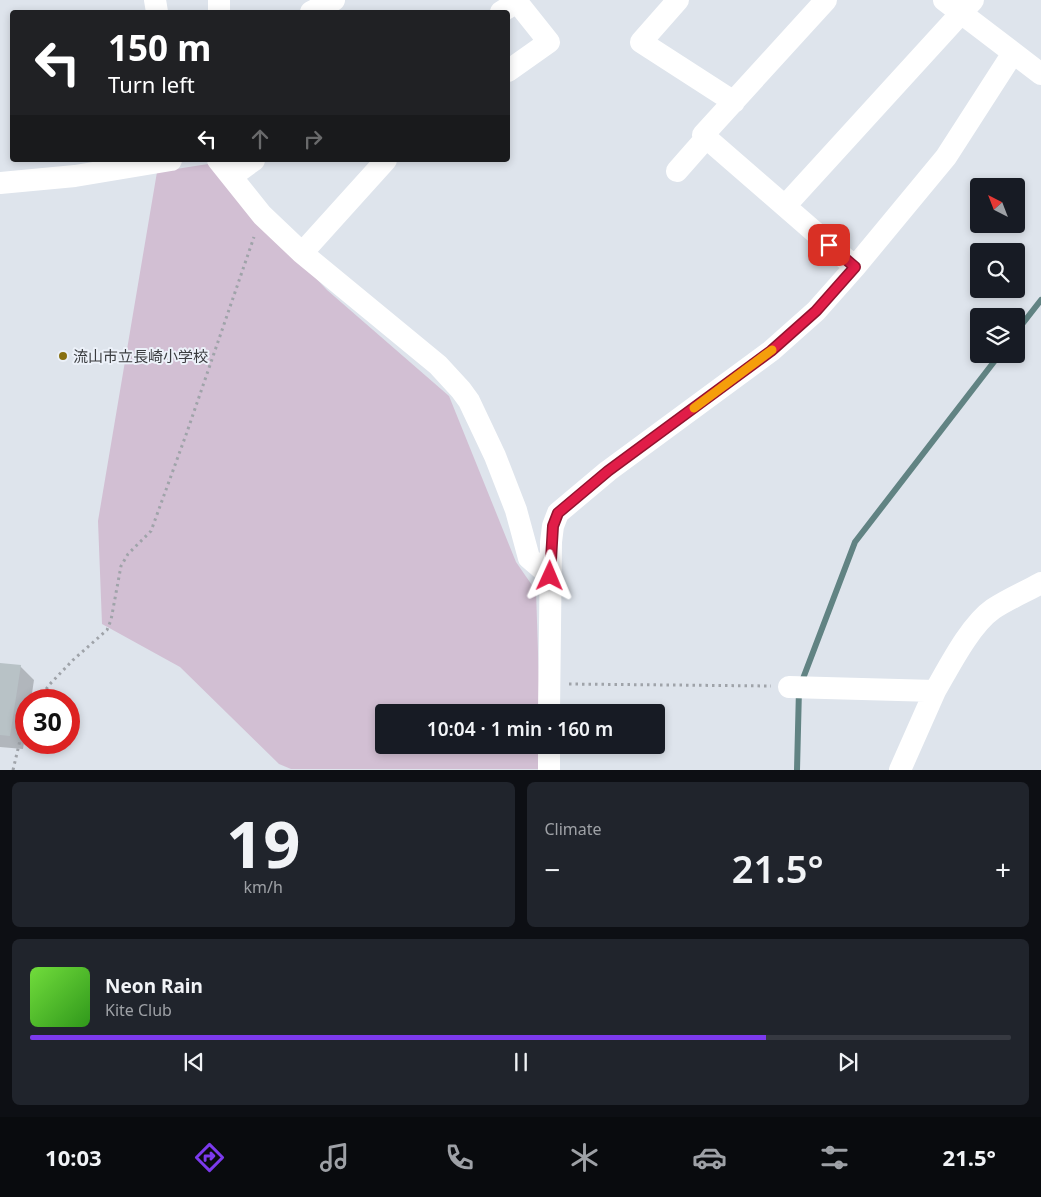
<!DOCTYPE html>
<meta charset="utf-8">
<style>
:root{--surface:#171b24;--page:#20242c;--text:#f1f3f6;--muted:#9ea1a6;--line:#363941;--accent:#7c3aed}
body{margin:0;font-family:"Noto Sans","Noto Sans JP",sans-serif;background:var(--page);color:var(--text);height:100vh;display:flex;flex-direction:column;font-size:19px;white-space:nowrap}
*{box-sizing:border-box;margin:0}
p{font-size:16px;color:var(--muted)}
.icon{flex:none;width:28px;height:28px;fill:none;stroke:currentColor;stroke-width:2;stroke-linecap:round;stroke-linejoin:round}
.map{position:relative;height:770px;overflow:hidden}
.details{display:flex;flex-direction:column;gap:12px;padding:12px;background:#0d0f14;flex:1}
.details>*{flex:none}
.banner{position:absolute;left:10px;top:10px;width:500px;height:152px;border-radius:5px;box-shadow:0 2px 8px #0003;background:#202124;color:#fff;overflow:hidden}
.needle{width:32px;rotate:318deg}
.fabs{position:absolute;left:970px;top:178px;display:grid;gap:10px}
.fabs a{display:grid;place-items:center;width:55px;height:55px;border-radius:5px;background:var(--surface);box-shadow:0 2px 8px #0003;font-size:25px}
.speed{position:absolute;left:15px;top:689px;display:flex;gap:10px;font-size:25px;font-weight:700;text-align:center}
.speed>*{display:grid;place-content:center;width:65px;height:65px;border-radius:50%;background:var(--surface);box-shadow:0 2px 8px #0003;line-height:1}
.speed .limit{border:8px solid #d22;background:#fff;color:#111}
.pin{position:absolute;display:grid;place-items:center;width:42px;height:42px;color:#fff;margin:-21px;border-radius:10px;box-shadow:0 2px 8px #0006}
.me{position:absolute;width:55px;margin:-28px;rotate:1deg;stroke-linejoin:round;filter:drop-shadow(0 0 4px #0008)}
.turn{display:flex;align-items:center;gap:18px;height:105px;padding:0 15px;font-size:22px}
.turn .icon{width:65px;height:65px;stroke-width:2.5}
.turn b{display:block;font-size:35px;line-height:42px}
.lanes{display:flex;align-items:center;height:48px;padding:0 15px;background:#0003;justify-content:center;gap:25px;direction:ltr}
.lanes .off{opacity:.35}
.big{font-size:38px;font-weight:600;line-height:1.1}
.details .widget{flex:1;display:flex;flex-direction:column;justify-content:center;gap:8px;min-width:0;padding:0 18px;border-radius:8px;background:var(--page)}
.details .dial{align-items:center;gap:0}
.dial b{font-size:65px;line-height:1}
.song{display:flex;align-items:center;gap:15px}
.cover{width:60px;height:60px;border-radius:8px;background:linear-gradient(135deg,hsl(100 70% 55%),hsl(110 70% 35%))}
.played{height:5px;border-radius:2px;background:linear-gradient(90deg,var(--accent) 75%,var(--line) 75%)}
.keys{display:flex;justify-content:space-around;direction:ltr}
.heat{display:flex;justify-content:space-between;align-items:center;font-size:28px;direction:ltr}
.details .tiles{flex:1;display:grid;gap:12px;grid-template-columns:1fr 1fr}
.widget:last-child{grid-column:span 2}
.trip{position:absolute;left:375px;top:704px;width:290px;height:50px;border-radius:5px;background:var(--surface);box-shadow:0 2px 8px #0003;font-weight:600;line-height:50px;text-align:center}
.dock{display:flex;height:80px;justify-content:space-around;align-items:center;background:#090b0e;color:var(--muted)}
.dock .icon{width:35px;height:35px}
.dock .current{color:var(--accent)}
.dock b{font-size:22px;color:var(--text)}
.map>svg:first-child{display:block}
</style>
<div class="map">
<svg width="1041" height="770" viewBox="0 0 1041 770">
<rect width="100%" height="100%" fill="#dee4ec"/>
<path fill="#d2bfd3" d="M208,164L327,290L449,396L516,562L536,591L540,712H384V745H539V769H291L279,764L180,667L102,624L98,521L157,172Z"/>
<path fill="#0003" d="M0,665L20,666L34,680L31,700H26V730L23,749L0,747Z"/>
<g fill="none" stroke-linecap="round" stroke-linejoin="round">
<path stroke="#618383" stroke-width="6" d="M1016,332L1041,300
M797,770L799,689L855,542L1000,354"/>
</g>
<path fill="#b8c2c6" d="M0,663L21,665L10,736L0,735Z"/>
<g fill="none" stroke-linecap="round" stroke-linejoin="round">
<path stroke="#9fa3a9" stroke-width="3" stroke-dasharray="2.5 4" stroke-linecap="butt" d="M569,684L771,686
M39,700L49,685L73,660L107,630L111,620L121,566L128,554L151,531L187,432L254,237
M13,770L22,732L26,721"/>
<path stroke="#fff" stroke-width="22" d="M155,0L157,12
M678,0L641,42L734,102
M826,0L703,135L855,267
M944,0L1041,74
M219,12V0
M311,12L334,0
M501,12L517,2L549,42L508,71
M218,160L262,215L302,253L438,365L461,390L469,401L495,456L516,510L529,558L550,576
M677,171L706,138
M232,176L254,160
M0,183L75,176L171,160
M785,206L973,0
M302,253L386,160
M789,687L935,691C949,667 970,625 993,609C1008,599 1025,592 1041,583
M549,712L551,542L553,526L558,513L608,471L771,351L816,311L855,267L946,157L1013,53
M549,770V745
M900,770L935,691"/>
</g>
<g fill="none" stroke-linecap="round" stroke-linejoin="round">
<g stroke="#92132f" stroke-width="12">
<path id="route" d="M550,576L553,526L558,513L608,471L771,351L816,311L855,267L829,245"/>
</g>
<use href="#route" stroke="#e11d48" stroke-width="9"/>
<path stroke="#f59e0b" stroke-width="9" d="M694,408L772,350"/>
</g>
<circle fill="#887011" stroke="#ecf1f9" stroke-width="2" cx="63" cy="356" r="5"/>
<g text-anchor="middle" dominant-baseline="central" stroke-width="4" stroke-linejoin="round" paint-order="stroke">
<g font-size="15" fill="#3a3c3f" stroke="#ecf1f9" text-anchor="start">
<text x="73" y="356">流山市立長崎小学校</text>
</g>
</g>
</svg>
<div class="fabs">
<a><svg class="needle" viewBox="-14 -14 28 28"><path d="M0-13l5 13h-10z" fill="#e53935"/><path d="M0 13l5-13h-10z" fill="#9ea1a6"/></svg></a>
<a><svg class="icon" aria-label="search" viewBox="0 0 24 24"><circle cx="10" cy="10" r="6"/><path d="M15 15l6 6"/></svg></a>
<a><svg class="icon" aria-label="layers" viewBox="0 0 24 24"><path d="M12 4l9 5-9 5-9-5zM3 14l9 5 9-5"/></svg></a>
</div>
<div class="speed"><div class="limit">30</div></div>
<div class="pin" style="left:829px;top:245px;background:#d93025"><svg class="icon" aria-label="arrive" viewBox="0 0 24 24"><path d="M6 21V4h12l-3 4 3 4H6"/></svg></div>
<svg class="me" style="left:550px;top:576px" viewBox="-20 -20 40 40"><path d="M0-17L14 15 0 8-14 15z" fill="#e11d48" stroke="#fff" stroke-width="4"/></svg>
<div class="trip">10:04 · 1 min · 160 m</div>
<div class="banner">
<div class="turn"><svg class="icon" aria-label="left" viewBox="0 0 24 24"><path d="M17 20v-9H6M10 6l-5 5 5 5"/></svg><div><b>150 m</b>Turn left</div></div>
<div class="lanes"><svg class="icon" aria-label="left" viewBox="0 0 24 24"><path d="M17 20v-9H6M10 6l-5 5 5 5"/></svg><svg class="icon off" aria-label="ahead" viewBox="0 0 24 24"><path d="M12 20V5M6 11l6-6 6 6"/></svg><svg class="icon off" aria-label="right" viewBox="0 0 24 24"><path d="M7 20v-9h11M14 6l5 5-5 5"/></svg></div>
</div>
</div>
<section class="details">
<div class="tiles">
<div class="widget dial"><b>19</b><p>km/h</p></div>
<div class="widget"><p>Climate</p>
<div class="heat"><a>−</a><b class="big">21.5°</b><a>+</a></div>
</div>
<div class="widget">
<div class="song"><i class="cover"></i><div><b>Neon Rain</b><p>Kite Club</p></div></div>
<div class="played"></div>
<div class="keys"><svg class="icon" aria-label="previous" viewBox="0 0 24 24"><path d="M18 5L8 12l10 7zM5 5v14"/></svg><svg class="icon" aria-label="pause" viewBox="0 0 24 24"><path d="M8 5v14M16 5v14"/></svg><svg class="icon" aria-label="next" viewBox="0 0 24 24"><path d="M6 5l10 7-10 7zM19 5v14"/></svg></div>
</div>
</div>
</section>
<nav class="dock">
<b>10:03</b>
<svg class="icon current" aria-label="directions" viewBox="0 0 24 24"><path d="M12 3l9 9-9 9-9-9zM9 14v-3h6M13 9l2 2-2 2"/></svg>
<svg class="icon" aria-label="music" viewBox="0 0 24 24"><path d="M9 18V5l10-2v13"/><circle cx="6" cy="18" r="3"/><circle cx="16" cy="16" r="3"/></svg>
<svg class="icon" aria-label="phone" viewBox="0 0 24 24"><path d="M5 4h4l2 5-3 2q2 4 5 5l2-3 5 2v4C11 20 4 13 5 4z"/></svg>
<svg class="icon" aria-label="climate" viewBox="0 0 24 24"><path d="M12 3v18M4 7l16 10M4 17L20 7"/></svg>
<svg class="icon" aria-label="car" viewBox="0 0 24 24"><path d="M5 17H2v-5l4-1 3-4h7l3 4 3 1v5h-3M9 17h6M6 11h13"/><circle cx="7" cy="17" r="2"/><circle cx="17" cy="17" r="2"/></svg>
<svg class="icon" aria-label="filters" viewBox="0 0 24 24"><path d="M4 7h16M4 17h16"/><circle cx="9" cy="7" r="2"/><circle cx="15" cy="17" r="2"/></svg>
<b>21.5°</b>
</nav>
